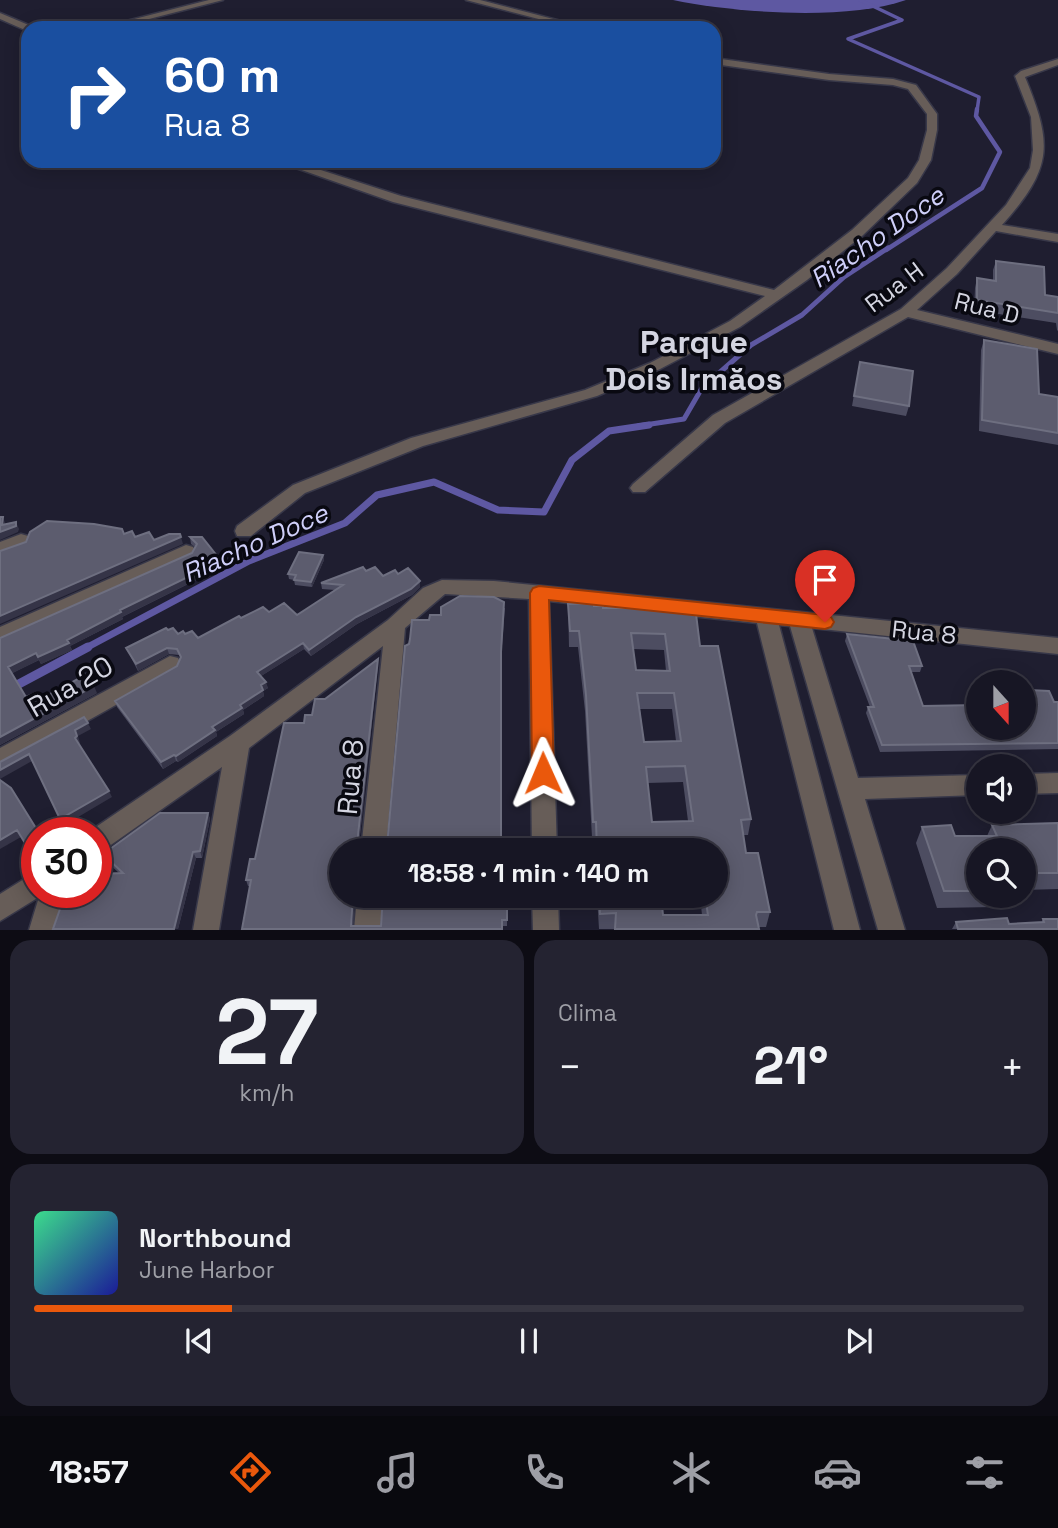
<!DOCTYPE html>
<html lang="pt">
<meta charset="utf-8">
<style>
:root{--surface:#171624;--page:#242331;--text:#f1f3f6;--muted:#9e9fa6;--line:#363541;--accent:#ea580c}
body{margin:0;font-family:"Space Grotesk",sans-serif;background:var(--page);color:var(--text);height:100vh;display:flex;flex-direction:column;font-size:26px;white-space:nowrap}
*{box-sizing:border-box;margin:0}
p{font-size:23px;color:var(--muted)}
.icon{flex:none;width:38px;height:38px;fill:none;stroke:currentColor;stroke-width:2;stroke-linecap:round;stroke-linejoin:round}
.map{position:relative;height:930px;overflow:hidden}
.sheet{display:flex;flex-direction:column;gap:10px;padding:10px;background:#0d0c14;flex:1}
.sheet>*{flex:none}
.guide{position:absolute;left:21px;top:21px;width:700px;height:147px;border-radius:21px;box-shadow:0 4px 18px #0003,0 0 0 2px var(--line);background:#1a4fa0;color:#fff;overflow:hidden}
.needle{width:46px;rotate:159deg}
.tools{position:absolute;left:966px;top:670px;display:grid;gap:14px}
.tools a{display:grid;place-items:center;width:70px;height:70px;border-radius:50%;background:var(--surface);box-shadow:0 4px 18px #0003,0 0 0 2px var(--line);font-size:35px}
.speed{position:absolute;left:21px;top:817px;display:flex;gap:14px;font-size:35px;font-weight:700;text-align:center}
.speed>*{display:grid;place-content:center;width:91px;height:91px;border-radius:50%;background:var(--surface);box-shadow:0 4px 18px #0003,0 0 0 2px var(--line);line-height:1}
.speed .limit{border:10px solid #d22;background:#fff;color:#111}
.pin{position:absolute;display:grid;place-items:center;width:60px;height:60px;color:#fff;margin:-72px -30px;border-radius:50% 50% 50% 0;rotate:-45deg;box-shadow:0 0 7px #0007}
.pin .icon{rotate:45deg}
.me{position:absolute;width:77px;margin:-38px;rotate:359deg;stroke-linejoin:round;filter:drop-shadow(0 0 5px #0008)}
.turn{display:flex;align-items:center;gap:24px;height:147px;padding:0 28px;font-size:32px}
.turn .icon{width:91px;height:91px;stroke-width:2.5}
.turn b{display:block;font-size:49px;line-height:60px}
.big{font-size:52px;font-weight:700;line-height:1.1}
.sheet .tile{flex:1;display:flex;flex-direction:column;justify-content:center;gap:10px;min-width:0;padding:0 24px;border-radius:21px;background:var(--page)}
.sheet .dial{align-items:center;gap:0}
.dial b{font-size:91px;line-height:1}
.song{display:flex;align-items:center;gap:21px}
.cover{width:84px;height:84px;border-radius:10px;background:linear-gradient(135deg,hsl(150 70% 55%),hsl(240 70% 35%))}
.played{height:7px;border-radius:4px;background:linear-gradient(90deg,var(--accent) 20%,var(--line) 20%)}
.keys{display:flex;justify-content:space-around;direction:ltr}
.heat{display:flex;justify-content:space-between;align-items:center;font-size:38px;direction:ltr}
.sheet .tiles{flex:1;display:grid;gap:10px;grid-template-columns:1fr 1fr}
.tile:last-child{grid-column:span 2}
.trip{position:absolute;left:329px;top:838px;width:399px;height:70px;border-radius:35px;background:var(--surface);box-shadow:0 4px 18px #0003,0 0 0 2px var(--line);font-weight:700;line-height:70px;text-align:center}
.dock{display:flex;height:112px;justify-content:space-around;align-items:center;background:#09090e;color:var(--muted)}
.dock .icon{width:49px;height:49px}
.dock .on{color:var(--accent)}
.dock b{font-size:32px;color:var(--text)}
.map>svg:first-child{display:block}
</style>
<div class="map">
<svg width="1058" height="930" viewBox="0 0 1058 930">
<rect width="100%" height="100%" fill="#1f1e30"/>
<path fill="#5e58a2" d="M673,0H906C846,21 736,13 673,0Z"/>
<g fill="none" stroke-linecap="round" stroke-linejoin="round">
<path stroke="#5e58a2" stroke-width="3.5" d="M860,0L902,20L848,39L979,97L977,111"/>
<path stroke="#5e58a2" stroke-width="4.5" d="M886,250L982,188L1000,152L976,116L977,109"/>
<path stroke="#5e58a2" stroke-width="5" d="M638,426L684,419L702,388L751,345L802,315L844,277L888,248"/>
<path stroke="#5e58a2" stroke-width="7" d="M84,649L249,561L345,523L377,495L434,482L498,510L544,512L572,460L609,431L649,425"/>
<path stroke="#5e58a2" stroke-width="9" d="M0,694L88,647"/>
<g stroke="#383849" stroke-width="3">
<path id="minor" d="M209,0H223L114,28H99Z
M466,0H480L588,28H573Z
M0,13L31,26L32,28L25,30L0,19Z
M714,58L829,74L893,79L916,85L937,114V130L931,160L917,183L862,236L807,280L740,327L660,369L597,396L423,446L305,493L251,536H237L235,531L237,526L293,485L411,438L585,390L650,363L730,321L765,296L393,202L276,161H293L401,196L774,290L852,230L908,178L919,160L927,130V114L908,89L893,85L829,80L714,64Z
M1058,59V65L1025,77C1053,145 1053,168 1002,225L1058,234V242L996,231L957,274L917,310L1058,344V354L908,317L725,423L645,492H633L630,488L633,484L713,415L901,309L947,268L1006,205L1030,168L1033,150L1031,117L1015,76L1021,71Z
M21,534L28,536L31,541L28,546L0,556V542Z
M186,545L193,547L196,552L193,557L0,644V627Z
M442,580L494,581L1058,638V654L812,628L858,778L978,775V795L865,799L905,930H878L790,626L779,625L860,930H834L757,623L549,601L557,850H532L529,599L445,594L405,628L386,850H361L383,646L249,748L219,930H193L222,767L105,849L96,852V833H87L230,736L388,620L423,588Z
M170,656L178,658L181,664L178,670L0,770V748Z
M1058,773V793L1024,794V774Z
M37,871V892H66L56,930H29L39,897L0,921V894Z
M357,896H383L380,930H354Z
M532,896H558L559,930H533Z"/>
</g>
<use href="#minor" fill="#675d58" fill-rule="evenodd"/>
</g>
<path fill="#4d4d61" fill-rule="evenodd" d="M996,261L1045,295L1058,297V331L1057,330L1056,323L974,310L975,288L977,278L993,280V270Z
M984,340L1039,394L1058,397V445L979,431L981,350Z
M858,372L909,406L906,416L852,406Z
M190,537L222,567L122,617L123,619L70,646L72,650L41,664L39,660L12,673L26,697L39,700L97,693L0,745V638L192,553L195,547L191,544Z
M323,555L324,560L312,587L295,585L294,580L289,579L288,574Z
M366,571L383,576L398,574L420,587L412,595L357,624L311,656L304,649L261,676L268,688L263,691L264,696L243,710L244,714L216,732L217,736L178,762L176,761L163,769L117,707L115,701L177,666L181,659L179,655L169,654L138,671L126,648L168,630L198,638L241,618L269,612L297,615L335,590L322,589L321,583Z
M568,604L594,606L603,608L700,646L751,819L748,835H743L746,853L770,912L766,927H759V929H599L597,896H661L663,915H702L700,896H716V850H595V837H592L585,711L578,647H569ZM633,649L664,650L666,671L636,670ZM640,709H672L676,741L644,742ZM683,782L688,821L652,822L647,783Z
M505,608L501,658V850H341V896H355L353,926H381L501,897H507V926L242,929L250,886H248L246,880L255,859L304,723L312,715L325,699L378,665L359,845L360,847L387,846L409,644L429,620L441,615Z
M847,634L922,666L920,672H911L923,706L1031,705L1028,697L1030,690L1054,702H1058V749L880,752L866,713L868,707H870L845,641Z
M208,813L210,819L202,858H196L178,929H53L119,873L106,861L103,854Z
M1058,823V889L1024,890V850H978V896H1001L995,907L937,908L916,843L922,827L955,836H987L992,825Z
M1043,919L1058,929H952L956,922L1009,924L1041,923Z"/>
<path fill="#353447" d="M3,517L5,523V530L16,522L19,529L18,532L0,540V532Z
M181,537L183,544L0,624V616Z
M323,555L324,560L312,587L311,582Z
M221,561L222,567L122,617L123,619L70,646L72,650L41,664L38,657L67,640L120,610Z
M420,581V587L412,595L357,624L311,656L309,650L356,617Z
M303,643L304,649L258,678L257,672Z
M167,648L169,654L138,671L136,664Z
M36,653L39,660L11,674L8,667Z
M378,659V665L358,850L357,844Z
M266,682L268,688L263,691L264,696L243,710L244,714L216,732L217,736L178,762L176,756L240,705L261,685Z
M94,686L97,693L0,745V737Z
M88,723L91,729L78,736L80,743L78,744L75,738V730Z
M29,754L32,761L0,779V770Z
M174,755L176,761L163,769L161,762Z
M109,791L112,797L63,826L60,819Z
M208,813L210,819L202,858L200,851Z
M17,830L21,837L0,849V840Z
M37,843V852L32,855L28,848Z
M193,852L196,858L178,929H174Z
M353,896H355L352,929L351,926Z"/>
<path fill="#5c5c6e" stroke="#6e6f80" stroke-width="2" fill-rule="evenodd" d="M996,261L1044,267L1045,295L1058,297V313L977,300V278L996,281Z
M984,340L1037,349L1039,394L1058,397V433L982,420Z
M860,362L913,371L909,406L854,396Z
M0,517H3L2,525L16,522V526L0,532Z
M47,521L94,524L122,529L124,534L132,531L135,537L149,532L154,540L169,534H180L181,537L0,616V551L26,542L30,532Z
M190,537H202L221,561L120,610L121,612L67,640L69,643L38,657L36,653L8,667L26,697L35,693L39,700L87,674L94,686L0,737V638L192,553L197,544Z
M299,552L323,555L311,582L294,580L296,575L288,574Z
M363,567L366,571L375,567L383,576L395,570L398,574L408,568L420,581L411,589L356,617L309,650L303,643L257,672L266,682L261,685L263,690L240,705L242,708L212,727L215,730L176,756L174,755L161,762L115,701L177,666L181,657L177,649L167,648L136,664L126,648L166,628L168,630L173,628L178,634L183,631L185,634L192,631L198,638L239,616L241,618L263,607L269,612L284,603L297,615L343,585L321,583Z
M460,596L494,597L504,602L501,652V850H341V896H353L351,926H381L383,896H501V897H507V920H502V929H242L251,880H246L250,859H255L284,723H304L305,715H312L315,699H325L378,659L357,844L360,847L387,846L405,646L409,644L410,639L412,620H429L430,615H441V607Z
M594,603V606H603V608H692L693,614H696L700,646H718L751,819L741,820L746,853H758L770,912H757L756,915L759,929H615L616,913L600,914L599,896H661L663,915H708L705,896H716V850H597L596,822H593L586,695L579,631H570L568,604ZM631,633L665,634L670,671L636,670ZM637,693H674L681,741L644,742ZM685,766L693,821L652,822L646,767Z
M847,634L913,641L922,666H909L923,706L978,705V728H1024V705H1037L1030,690L1049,691L1054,702H1058V743L882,745L868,707H874Z
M84,717L88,723L75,730L77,736L75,738L109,791L60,819L29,754L0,770V762Z
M0,780L11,788L39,833H37V843L28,848L17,830L0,840Z
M160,813H208L200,851L193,852L174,929H53L66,892H96V874L123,873L103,854Z
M1058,823V873H1024V850H978V891H944L922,827L951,825L955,836H997L992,825Z
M1007,918L1009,924L1044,922L1043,919H1058V929H958L956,922Z"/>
<path fill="#ea580c" stroke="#983908" stroke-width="2" d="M539,586L825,615L831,617L834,622L831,627L825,629L549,600L554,773L550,780L543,782L535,780L532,773L530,593L533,588Z"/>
<g text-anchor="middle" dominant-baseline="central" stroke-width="7" stroke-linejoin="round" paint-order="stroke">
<g font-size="24" fill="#d4d5e1" stroke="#090911">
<text transform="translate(894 287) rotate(-37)">Rua H</text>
<text transform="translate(987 308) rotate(14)">Rua D</text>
<text transform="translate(924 632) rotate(6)">Rua 8</text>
</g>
<g font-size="26" font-style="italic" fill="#cfcff9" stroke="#090911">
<text transform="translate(877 237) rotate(-35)">Riacho Doce</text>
<text transform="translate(255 543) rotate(-24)">Riacho Doce</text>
</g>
<g font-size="28" fill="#d4d5e1" stroke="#090911">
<text transform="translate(70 686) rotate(-30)">Rua 20</text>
<text transform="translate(350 777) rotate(-85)">Rua 8</text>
</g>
<g font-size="32" font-weight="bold" fill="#d4d5e1" stroke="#090911">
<text x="694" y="342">Parque<tspan x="694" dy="37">Dois Irmăos</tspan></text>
</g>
</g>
</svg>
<div class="tools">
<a><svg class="needle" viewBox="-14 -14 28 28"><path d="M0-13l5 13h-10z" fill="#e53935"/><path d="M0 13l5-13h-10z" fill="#9e9fa6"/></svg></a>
<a><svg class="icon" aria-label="sound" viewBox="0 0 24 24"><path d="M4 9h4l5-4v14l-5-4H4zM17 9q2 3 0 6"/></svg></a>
<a><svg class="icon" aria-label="search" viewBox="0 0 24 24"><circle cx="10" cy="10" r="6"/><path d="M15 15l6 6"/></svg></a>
</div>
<div class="speed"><div class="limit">30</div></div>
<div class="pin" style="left:825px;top:622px;background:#d93025"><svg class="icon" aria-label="arrive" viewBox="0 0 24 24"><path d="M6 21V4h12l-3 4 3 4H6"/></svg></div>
<svg class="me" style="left:543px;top:773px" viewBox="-20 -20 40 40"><path d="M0-17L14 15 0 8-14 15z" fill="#ea580c" stroke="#fff" stroke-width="4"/></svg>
<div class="trip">18:58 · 1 min · 140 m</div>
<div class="guide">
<div class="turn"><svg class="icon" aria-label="right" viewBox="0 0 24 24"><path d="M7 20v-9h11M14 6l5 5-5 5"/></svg><div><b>60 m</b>Rua 8</div></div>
</div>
</div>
<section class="sheet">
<div class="tiles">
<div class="tile dial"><b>27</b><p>km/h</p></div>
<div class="tile"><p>Clima</p>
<div class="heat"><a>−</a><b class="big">21°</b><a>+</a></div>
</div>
<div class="tile">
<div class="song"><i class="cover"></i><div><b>Northbound</b><p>June Harbor</p></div></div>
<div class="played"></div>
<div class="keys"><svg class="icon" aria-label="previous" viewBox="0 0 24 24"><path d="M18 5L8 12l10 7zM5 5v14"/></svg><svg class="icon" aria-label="pause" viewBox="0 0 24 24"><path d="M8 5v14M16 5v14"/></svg><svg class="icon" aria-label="next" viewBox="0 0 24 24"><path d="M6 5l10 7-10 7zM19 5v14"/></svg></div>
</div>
</div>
</section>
<nav class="dock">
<b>18:57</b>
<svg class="icon on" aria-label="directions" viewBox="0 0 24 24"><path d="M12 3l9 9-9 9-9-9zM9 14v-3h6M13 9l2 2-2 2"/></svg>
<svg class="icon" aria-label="music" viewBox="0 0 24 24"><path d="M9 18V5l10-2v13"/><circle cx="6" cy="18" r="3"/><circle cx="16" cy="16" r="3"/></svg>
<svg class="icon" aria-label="phone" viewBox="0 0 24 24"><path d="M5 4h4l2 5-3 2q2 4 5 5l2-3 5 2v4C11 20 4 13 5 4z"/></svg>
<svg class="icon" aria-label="climate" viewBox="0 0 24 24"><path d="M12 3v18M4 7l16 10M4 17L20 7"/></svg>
<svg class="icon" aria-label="car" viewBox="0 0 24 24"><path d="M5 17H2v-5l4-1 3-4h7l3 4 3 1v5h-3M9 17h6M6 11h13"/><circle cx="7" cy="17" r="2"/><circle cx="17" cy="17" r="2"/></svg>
<svg class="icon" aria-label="filters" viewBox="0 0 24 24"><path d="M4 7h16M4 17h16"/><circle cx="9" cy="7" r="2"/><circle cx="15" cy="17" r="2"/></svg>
</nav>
